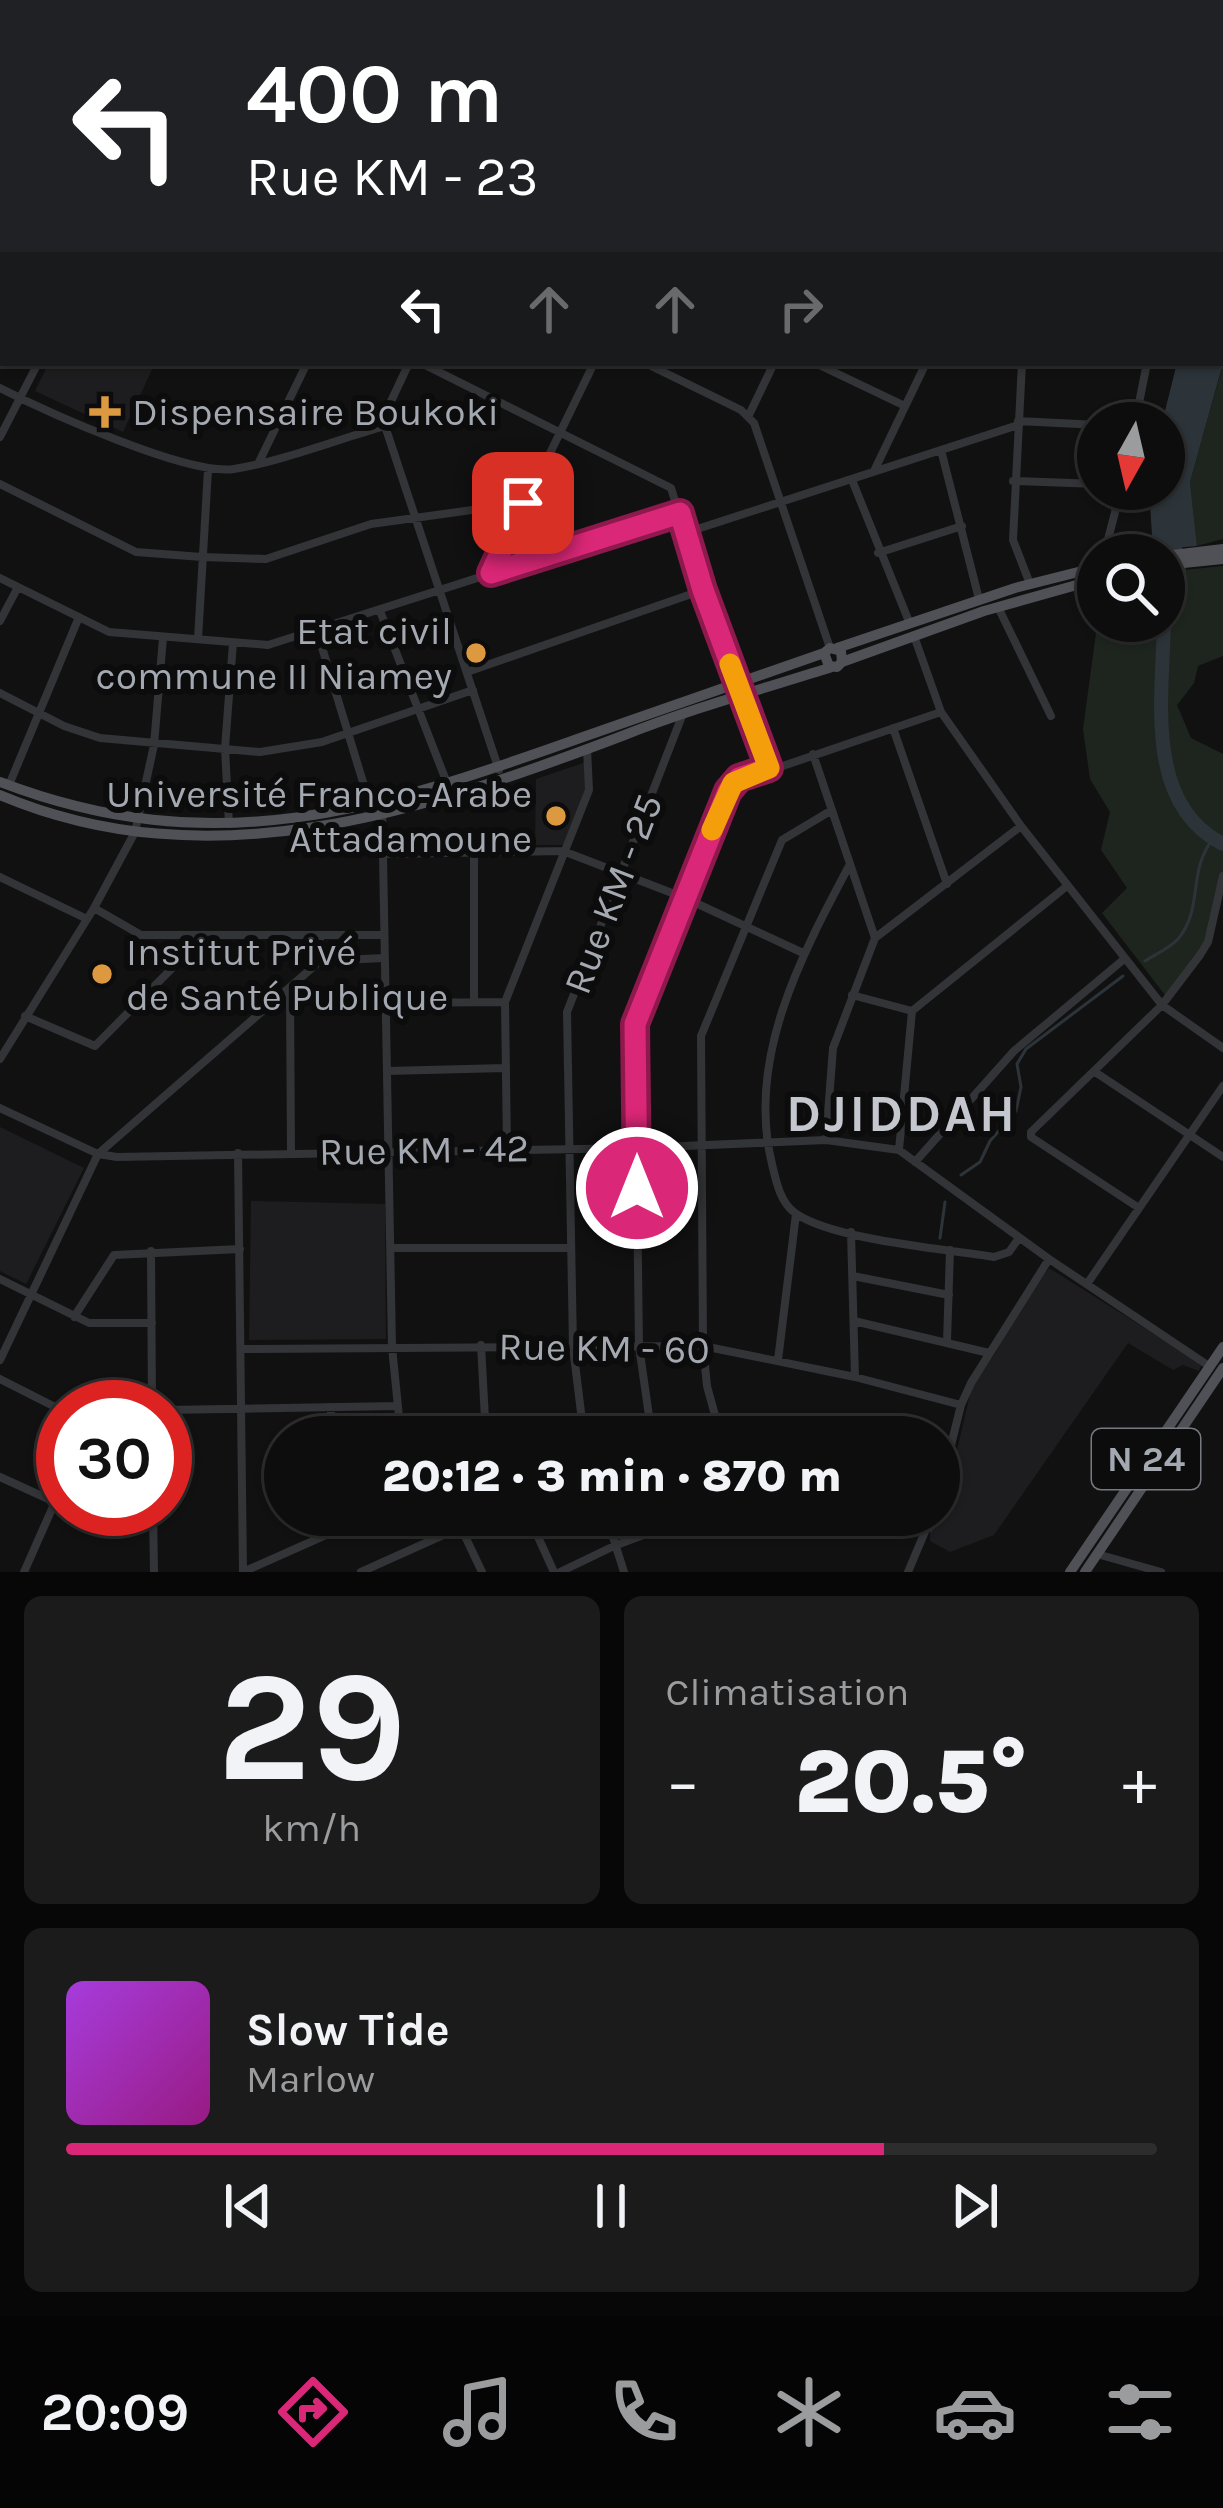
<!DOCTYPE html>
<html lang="fr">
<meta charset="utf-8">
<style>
:root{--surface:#0d0d0e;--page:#1b1b1c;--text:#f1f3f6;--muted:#9a9c9e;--line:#2d2d2e;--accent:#db2777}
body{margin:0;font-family:Karla,sans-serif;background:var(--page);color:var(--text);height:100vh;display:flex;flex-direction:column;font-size:45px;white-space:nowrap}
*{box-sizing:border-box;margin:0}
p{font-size:39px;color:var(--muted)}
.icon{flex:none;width:66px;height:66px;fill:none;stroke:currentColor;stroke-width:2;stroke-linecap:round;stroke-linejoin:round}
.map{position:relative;height:1572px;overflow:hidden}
.details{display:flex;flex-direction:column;gap:24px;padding:24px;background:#070708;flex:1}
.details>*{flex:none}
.hud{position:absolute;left:0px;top:0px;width:1224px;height:366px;box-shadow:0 3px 9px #0004,0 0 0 3px var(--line);background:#202124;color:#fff;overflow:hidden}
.needle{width:78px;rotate:188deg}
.tools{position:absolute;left:1077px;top:402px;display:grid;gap:24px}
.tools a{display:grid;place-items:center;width:108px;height:108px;border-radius:50%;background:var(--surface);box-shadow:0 3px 9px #0004,0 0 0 3px var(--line);font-size:60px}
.speed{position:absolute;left:36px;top:1380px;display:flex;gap:24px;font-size:60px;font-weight:700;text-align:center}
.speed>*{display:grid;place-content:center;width:156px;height:156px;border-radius:50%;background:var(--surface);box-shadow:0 3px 9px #0004,0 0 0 3px var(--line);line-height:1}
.speed .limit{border:18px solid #d22;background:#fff;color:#111}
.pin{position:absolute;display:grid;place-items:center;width:102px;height:102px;color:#fff;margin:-51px;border-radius:24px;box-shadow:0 6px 18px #0006}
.me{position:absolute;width:132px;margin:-66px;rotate:0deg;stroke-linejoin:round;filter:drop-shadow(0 0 9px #0008)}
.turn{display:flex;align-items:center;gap:42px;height:252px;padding:0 48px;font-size:54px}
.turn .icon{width:156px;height:156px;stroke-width:2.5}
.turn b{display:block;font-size:84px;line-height:102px}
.lanes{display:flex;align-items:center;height:114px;padding:0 48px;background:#0003;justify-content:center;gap:60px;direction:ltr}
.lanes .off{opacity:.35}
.big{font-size:90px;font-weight:800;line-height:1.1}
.details .tile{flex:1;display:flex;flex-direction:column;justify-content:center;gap:18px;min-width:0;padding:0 42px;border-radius:18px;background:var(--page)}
.details .dial{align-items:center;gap:0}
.dial b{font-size:156px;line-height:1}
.song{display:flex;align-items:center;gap:36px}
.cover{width:144px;height:144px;border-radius:18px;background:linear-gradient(135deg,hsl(280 70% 55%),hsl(310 70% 35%))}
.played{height:12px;border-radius:6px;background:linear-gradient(90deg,var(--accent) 75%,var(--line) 75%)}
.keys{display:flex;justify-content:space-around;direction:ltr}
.heat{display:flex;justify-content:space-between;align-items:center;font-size:66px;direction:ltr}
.details .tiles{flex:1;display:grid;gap:24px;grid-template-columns:1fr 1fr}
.tile:last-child{grid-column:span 2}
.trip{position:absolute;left:264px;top:1416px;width:696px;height:120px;border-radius:60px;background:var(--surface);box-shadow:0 3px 9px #0004,0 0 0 3px var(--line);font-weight:800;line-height:120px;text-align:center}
.tabs{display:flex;height:192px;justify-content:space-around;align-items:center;background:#050506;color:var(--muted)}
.tabs .icon{width:84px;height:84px}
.tabs .on{color:var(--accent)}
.tabs b{font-size:54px;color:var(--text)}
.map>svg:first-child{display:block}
</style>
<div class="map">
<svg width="1223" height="1572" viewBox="0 0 1223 1572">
<rect width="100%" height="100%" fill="#111112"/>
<path fill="#1d1d1f" d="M49,363H155L123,432L35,391Z
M586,762L589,787L564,845H535L536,779Z
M0,1127L84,1168L26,1284L0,1271Z
M251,1201L385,1204L386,1339L249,1340Z
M1049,1268L1202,1364L1199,1371L1183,1365L1173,1370L1128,1343L994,1535L950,1552L930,1541V1529L946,1497L972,1386L996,1352L1022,1303Z"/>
<path fill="#1e251e" d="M1152,0H1223V539L1197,546L1190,482L1223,364L1221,3H1146Z
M1223,566V656L1198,666L1194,683L1177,705L1191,738L1223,754V892L1212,935L1165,995L1102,913L1127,888L1101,850L1110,812L1090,779L1083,729L1096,633L1164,621V572Z"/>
<path fill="#2c3439" d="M1221,91L1223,363L1190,482L1197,546L1153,550L1149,489H1164L1162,423L1177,363H1221Z"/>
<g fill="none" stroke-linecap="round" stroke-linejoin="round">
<path stroke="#2c3439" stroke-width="3" d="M1145,961C1156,954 1170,948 1178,939C1204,908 1187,871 1213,839
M961,1175L980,1162L990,1141L1016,1111L1021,1087L1017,1064L1026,1049L1123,976
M940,1238L945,1202"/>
<path stroke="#2c3439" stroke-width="14" d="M1164,612L1179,572L1172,530
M1164,621C1163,694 1143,804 1223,844"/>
<path stroke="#333437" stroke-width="8" d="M79,0L85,3
M236,0L242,3
M393,0L399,3
M562,0L569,3
M715,0L721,3
M872,0L877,3
M1006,0L1007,3
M1088,0L1089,3
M24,3L26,0
M213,3L214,0
M586,3L587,0
M770,3L772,0
M952,3L953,0
M0,55L3,48
M0,159L3,161
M0,248L3,250
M409,363L386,412L385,426L499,770
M421,363L671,488L703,590L769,768
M645,363L741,410L754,423L830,648
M815,363L905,406
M1022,363L1013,540L1030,584
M0,388C45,411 188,476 234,469C279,462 339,439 385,426
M749,415L774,363
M1018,421L1098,425
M1135,423L1147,363
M0,437L38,363
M941,450L979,599
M259,462L307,363
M874,471L926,363
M852,480L910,624
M1013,481L1098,484
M0,484L136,552L202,557L266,559L371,524L523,503
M685,533L1018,425
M878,553L962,526
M1104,555L1121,489
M492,572L594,363
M0,578L109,632L268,645L680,513
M998,607L1051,716
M380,611L447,783
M0,621L18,587
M317,631L370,805
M914,636L941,712L1021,826L1162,1005L1223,1048
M198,639L208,470
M467,672L703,590
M0,693L64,726L100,738L260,752L322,742L473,690
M893,728L947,884
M813,754L875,938
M9,785L79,617
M382,801L392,1347L401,1437
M229,824L225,748L233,643
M384,854L563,851L685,898L803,953
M849,866C801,956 746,1059 772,1164C776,1181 780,1202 795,1213C833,1240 946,1249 994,1257L1009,1252L1019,1238
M0,877L87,919
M94,908L141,935H383
M320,961L384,958
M290,992L291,1152
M852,995L912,1011
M474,1001V850
M386,1003L505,1002
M25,1016L95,1046L205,935
M0,1059L94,908L135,832L154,745L163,638
M387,1071L505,1068
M1095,1072L1223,1157
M0,1108L98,1154L117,1157L637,1148L826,1140L899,1150L1049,1259L1209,1366
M826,1140L833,1048L875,938L1021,826
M507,1148L505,1002L589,790L587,749
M899,1150L912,1011L1067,886
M238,1153L243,1572
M915,1162L1014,1051L1123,960
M1139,1208L1031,1137V1132L1162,1005L1200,955L1208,942L1223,876
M851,1232L855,1377
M391,1248H571
M151,1251L152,1407
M853,1276L949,1295
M0,1279L89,1323H152
M1087,1284L1223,1086
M74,1317L114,1255L240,1249
M854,1321L989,1353
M947,1342L950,1250
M481,1345L486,1437
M242,1349L703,1346L855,1377L961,1405
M0,1360L98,1154L320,961V935
M778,1360L796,1214
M0,1379L63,1411
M165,1410L397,1406
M717,1424L780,1437
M331,1437V1407
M584,1437L573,1347L567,1012L682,716
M652,1437L639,1346L635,1029L733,783L941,712
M721,1437L707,1386L703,1346L701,1036L782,840L832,810
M0,1477L55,1502L63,1501
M939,1493L961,1405L971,1383L1049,1259
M153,1509L154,1572
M455,1515L482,1572
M528,1515L554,1572
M606,1515L624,1572
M870,1515L929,1528
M330,1533V1515
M1097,1554L1161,1572
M24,1572L55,1502
M243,1572L371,1515
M361,1572L461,1527
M560,1572L614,1546L697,1515
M908,1572L932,1515"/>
<path stroke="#4f5156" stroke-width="10" d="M1164,556L1223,549
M1164,565L1223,559
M837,648L1015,588L1098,567
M842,662L984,611L1098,579
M0,782C214,864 378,810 583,737C663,709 744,681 824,653L830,648L841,651L842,662L837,667L829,666L824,653
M0,795C209,883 422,812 622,736C690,709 762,689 832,667
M1070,1572L1223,1347
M1085,1572L1223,1368"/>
</g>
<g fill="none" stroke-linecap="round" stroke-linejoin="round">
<g stroke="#8e194d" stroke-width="30">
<path id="route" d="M523,503L491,573L680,513L703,590L769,768L739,778L728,791L635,1024L637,1188"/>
</g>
<use href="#route" stroke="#db2777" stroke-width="21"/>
<path stroke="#f59e0b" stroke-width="21" d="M712,830L733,783L769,768L730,664"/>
</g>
<g fill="#dd993f" stroke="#0c0c0d" stroke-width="4.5">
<path d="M99 394h12v12h12v12h-12v12h-12v-12h-12v-12h12z"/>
<circle cx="476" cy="653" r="12"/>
<circle cx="556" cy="816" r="12"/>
<circle cx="102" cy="974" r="12"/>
</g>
<g text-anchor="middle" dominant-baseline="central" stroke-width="12" stroke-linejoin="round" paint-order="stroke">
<rect fill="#0c0c0d" stroke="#767a80" stroke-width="3" x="1092" y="1429" width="108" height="60" rx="9"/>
<g font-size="36" font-weight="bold" fill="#a4a9b1">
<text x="1146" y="1459">N 24</text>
</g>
<g font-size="39" fill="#a4a9b1" stroke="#0c0c0d" text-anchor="start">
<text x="132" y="412">Dispensaire Boukoki</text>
<text x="452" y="631" text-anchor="end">Etat civil<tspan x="452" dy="45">commune II Niamey</tspan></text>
<text x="532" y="794" text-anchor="end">Université Franco-Arabe<tspan x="532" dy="45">Attadamoune</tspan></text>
<text x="126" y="952">Institut Privé<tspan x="126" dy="45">de Santé Publique</tspan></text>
</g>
<g font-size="39" fill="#a4a9b1" stroke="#0c0c0d">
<text transform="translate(613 894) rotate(-69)">Rue KM - 25</text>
<text transform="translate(424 1150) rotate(-1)">Rue KM - 42</text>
<text transform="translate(604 1348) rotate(1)">Rue KM - 60</text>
</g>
<g font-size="51" font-weight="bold" letter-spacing="3" fill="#c4c8ce" stroke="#0c0c0d">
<text x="902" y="1114">DJIDDAH</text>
</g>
</g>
</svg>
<div class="tools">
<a><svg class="needle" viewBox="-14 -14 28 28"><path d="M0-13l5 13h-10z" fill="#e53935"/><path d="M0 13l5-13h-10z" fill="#9a9c9e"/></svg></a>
<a><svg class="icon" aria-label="search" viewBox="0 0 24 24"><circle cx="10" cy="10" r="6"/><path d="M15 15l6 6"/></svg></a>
</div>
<div class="speed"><div class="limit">30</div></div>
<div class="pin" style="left:523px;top:503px;background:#d93025"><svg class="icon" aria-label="arrive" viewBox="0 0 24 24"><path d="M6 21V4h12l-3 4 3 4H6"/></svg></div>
<svg class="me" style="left:637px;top:1188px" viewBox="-20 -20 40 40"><circle r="17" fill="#db2777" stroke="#fff" stroke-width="3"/><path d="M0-11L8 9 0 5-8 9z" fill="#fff"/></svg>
<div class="trip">20:12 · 3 min · 870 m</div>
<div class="hud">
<div class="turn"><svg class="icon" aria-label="left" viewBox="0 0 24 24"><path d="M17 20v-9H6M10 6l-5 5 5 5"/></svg><div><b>400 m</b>Rue KM - 23</div></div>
<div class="lanes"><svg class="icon" aria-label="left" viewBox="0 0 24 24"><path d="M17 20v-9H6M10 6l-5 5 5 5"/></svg><svg class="icon off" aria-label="ahead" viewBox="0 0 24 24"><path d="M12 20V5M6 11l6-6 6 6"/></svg><svg class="icon off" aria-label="ahead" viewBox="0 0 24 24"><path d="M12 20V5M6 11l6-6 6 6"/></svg><svg class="icon off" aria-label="right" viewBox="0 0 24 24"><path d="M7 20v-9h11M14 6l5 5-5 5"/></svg></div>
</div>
</div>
<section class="details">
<div class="tiles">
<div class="tile dial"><b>29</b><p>km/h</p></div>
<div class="tile"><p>Climatisation</p>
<div class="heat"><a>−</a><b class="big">20.5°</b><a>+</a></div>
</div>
<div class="tile">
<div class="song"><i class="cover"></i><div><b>Slow Tide</b><p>Marlow</p></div></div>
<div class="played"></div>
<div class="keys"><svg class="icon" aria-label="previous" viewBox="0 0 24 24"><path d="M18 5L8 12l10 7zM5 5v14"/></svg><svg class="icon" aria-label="pause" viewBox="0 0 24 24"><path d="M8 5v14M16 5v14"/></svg><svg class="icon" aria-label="next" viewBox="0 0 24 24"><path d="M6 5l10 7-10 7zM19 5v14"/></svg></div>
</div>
</div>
</section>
<nav class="tabs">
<b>20:09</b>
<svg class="icon on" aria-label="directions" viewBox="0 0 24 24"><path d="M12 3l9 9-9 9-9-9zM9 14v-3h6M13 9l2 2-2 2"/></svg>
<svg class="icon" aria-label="music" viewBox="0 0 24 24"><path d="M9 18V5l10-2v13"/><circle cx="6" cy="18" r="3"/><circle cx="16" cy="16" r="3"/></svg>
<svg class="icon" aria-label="phone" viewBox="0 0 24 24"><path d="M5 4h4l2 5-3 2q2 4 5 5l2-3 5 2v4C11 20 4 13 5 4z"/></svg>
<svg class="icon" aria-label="climate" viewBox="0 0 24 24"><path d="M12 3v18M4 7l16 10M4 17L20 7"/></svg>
<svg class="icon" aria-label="car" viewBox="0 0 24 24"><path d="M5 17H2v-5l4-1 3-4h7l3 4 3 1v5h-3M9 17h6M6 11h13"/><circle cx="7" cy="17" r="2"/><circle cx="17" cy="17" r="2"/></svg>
<svg class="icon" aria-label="filters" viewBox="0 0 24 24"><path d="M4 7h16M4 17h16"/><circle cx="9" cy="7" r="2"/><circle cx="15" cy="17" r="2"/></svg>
</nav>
